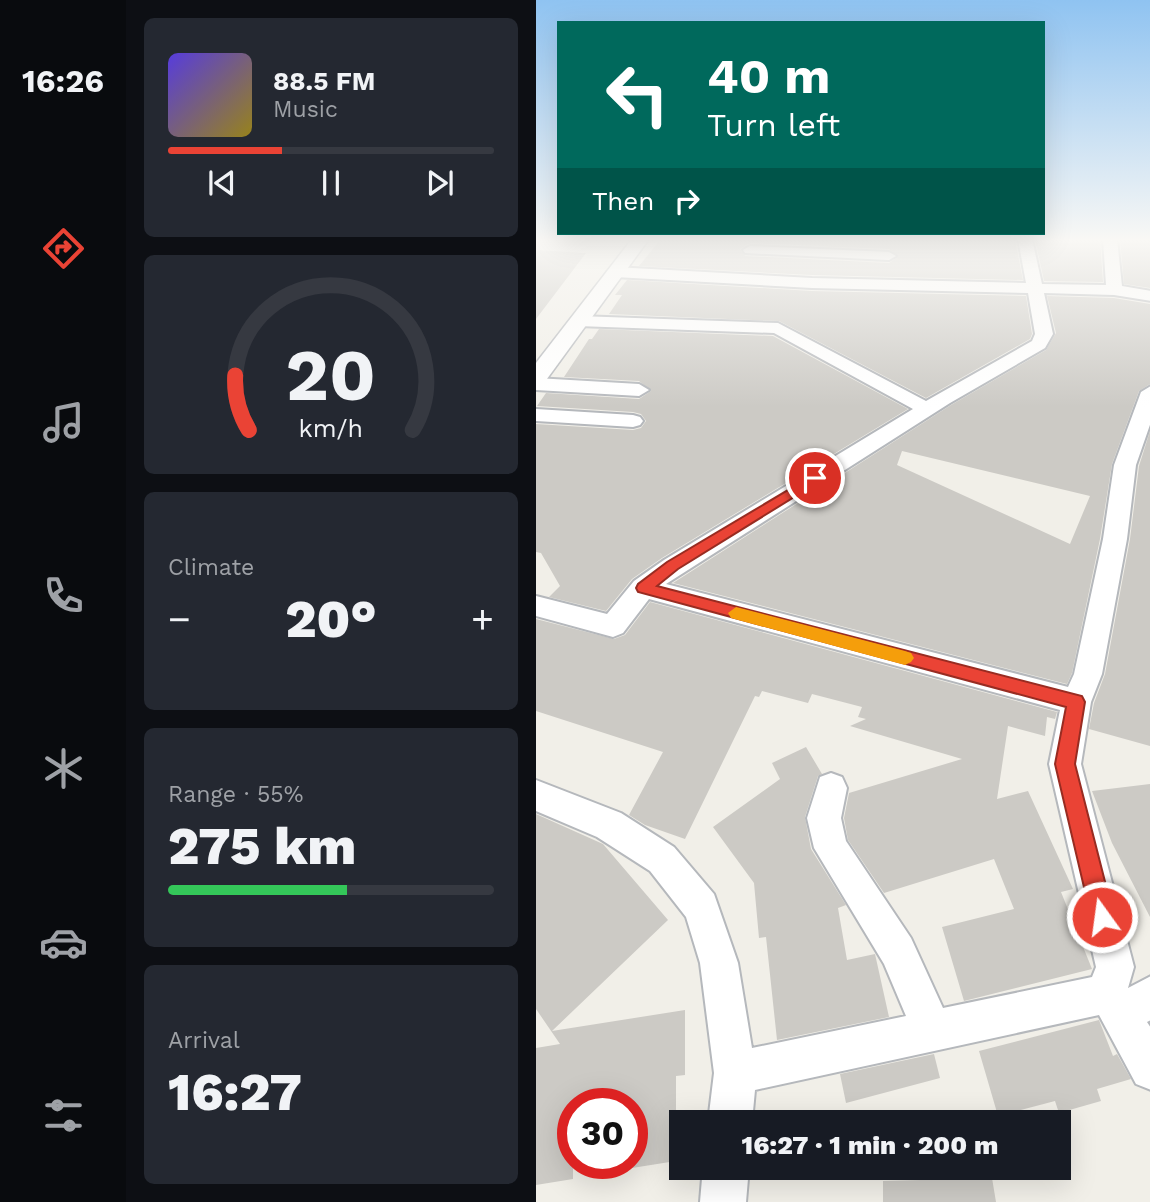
<!DOCTYPE html>
<meta charset="utf-8">
<style>
:root{--surface:#171b24;--page:#242831;--text:#f1f3f6;--muted:#9ea1a6;--line:#363941;--accent:#ea4335}
body{margin:0;font-family:"Work Sans",sans-serif;background:var(--page);color:var(--text);height:100vh;display:flex;flex-direction:column;font-size:26px;white-space:nowrap}
*{box-sizing:border-box;margin:0}
p{font-size:23px;color:var(--muted)}
.icon{flex:none;width:38px;height:38px;fill:none;stroke:currentColor;stroke-width:2;stroke-linecap:round;stroke-linejoin:round}
.map{position:relative;flex:1;overflow:hidden}
.details{display:flex;flex-direction:column;gap:18px;padding:18px;background:#0d0f14;width:410px}
.details>*{flex:none}
.hud{position:absolute;left:21px;top:21px;width:488px;height:214px;border-radius:0px;box-shadow:0 7px 28px #0002;background:#00695c;color:#fff;overflow:hidden}
.speed{position:absolute;left:21px;top:1088px;display:flex;gap:14px;font-size:35px;font-weight:700;text-align:center}
.speed>*{display:grid;place-content:center;width:91px;height:91px;border-radius:50%;background:var(--surface);box-shadow:0 7px 28px #0002;line-height:1}
.speed .limit{border:10px solid #d22;background:#fff;color:#111}
.pin{position:absolute;display:grid;place-items:center;width:60px;height:60px;color:#fff;margin:-30px;border:4px solid #fff;border-radius:50%;box-shadow:0 2px 7px #0007}
.me{position:absolute;width:77px;margin:-38px;rotate:346deg;stroke-linejoin:round;filter:drop-shadow(0 0 5px #0008)}
.turn{display:flex;align-items:center;gap:24px;height:147px;padding:0 35px;font-size:32px}
.turn .icon{width:91px;height:91px;stroke-width:2.5}
.turn b{display:block;font-size:49px;line-height:60px}
.then{display:flex;align-items:center;height:66px;padding:0 35px;background:#0003;gap:14px;font-size:26px}
.big{font-size:52px;font-weight:800;line-height:1.1}
.details .card{flex:1;display:flex;flex-direction:column;justify-content:center;gap:10px;min-width:0;padding:0 24px;border-radius:10px;background:var(--page)}
.details .dial{align-items:center;gap:0}
.dial svg{height:182px;overflow:visible;fill:none;stroke:var(--line);stroke-width:7;stroke-linecap:round;text-anchor:middle}
.dial text{fill:var(--text);stroke:none}
.song{display:flex;align-items:center;gap:21px}
.cover{width:84px;height:84px;border-radius:10px;background:linear-gradient(135deg,hsl(250 70% 55%),hsl(50 70% 35%))}
.played{height:7px;border-radius:4px;background:linear-gradient(90deg,var(--accent) 35%,var(--line) 35%)}
.keys{display:flex;justify-content:space-around;direction:ltr}
.heat{display:flex;justify-content:space-between;align-items:center;font-size:38px;direction:ltr}
.charge{height:10px;border-radius:5px;background:linear-gradient(90deg,#34c759 55%,var(--line) 0)}
.trip{position:absolute;left:133px;top:1110px;width:402px;height:70px;border-radius:0px;background:var(--surface);box-shadow:0 7px 28px #0002;font-weight:800;line-height:70px;text-align:center}
main{display:flex;flex:1;min-height:0}
.tabs{display:flex;flex-direction:column;width:126px;justify-content:space-around;align-items:center;background:#090b0e;color:var(--muted)}
.tabs .icon{width:49px;height:49px}
.tabs .active{color:var(--accent)}
.tabs b{font-size:32px;color:var(--text)}
.map>svg:first-child{display:block}
</style>
<main>
<nav class="tabs">
<b>16:26</b>
<svg class="icon active" aria-label="directions" viewBox="0 0 24 24"><path d="M12 3l9 9-9 9-9-9zM9 14v-3h6M13 9l2 2-2 2"/></svg>
<svg class="icon" aria-label="music" viewBox="0 0 24 24"><path d="M9 18V5l10-2v13"/><circle cx="6" cy="18" r="3"/><circle cx="16" cy="16" r="3"/></svg>
<svg class="icon" aria-label="phone" viewBox="0 0 24 24"><path d="M5 4h4l2 5-3 2q2 4 5 5l2-3 5 2v4C11 20 4 13 5 4z"/></svg>
<svg class="icon" aria-label="climate" viewBox="0 0 24 24"><path d="M12 3v18M4 7l16 10M4 17L20 7"/></svg>
<svg class="icon" aria-label="car" viewBox="0 0 24 24"><path d="M5 17H2v-5l4-1 3-4h7l3 4 3 1v5h-3M9 17h6M6 11h13"/><circle cx="7" cy="17" r="2"/><circle cx="17" cy="17" r="2"/></svg>
<svg class="icon" aria-label="filters" viewBox="0 0 24 24"><path d="M4 7h16M4 17h16"/><circle cx="9" cy="7" r="2"/><circle cx="15" cy="17" r="2"/></svg>
</nav>
<section class="details">
<div class="card">
<div class="song"><i class="cover"></i><div><b>88.5 FM</b><p>Music</p></div></div>
<div class="played"></div>
<div class="keys"><svg class="icon" aria-label="previous" viewBox="0 0 24 24"><path d="M18 5L8 12l10 7zM5 5v14"/></svg><svg class="icon" aria-label="pause" viewBox="0 0 24 24"><path d="M8 5v14M16 5v14"/></svg><svg class="icon" aria-label="next" viewBox="0 0 24 24"><path d="M6 5l10 7-10 7zM19 5v14"/></svg></div>
</div>
<div class="card dial"><svg viewBox="0 0 100 80">
<path d="M14 69A42 42 0 1 1 86 69"/>
<path d="M14 69A42 42 0 0 1 8 45" stroke="#ea4335"/>
<text x="50" y="56" font-size="32" font-weight="700">20</text>
<text x="50" y="72" font-size="11">km/h</text>
</svg></div>
<div class="card"><p>Climate</p>
<div class="heat"><a>−</a><b class="big">20°</b><a>+</a></div>
</div>
<div class="card"><p>Range · 55%</p><b class="big">275 km</b><div class="charge"></div></div>
<div class="card"><p>Arrival</p><b class="big">16:27</b></div>
</section>
<div class="map">
<svg width="615" height="1202" viewBox="0 0 615 1202">
<rect width="100%" height="100%" fill="#f1efe8"/>
<path fill="#cccac5" fill-rule="evenodd" d="M125,239H479L487,280L276,275L103,266ZM214,243L353,249L362,257L353,263L209,256L204,249Z
M499,239H564L567,282L508,281Z
M584,239H614V288L588,284Z
M0,250L50,253L0,319Z
M91,280L276,291L490,296L496,334L494,339L390,398L243,321L73,314L86,295H79Z
M511,296L578,298L614,304V384L603,391L576,464L564,539L536,673L531,684L137,583L415,405L510,350L520,333ZM366,451L554,496L534,544L361,465Z
M63,329L237,336L372,409L126,558L96,579L70,611L13,597L24,586L5,553L0,552V424L97,430L105,428L110,421L105,414L97,412L1,406L10,393L103,399L115,391L103,381L28,377L53,339H56Z
M614,431V746L553,729L558,703L569,674L594,539L603,466Z
M114,602L521,712L519,719L511,717L509,736L472,726L461,799L492,791L537,889L525,892L556,969L428,1001L406,927L478,909L458,859L348,893L312,840L308,818L313,793L426,759L314,726L330,719L322,717L326,707L276,694L272,703L226,691L223,697L219,696L149,839L109,825L93,815L127,752L0,711V619L78,639L89,635Z
M270,747L286,774L282,776L269,817L275,849L310,905L302,908L311,960L339,954L353,1017L241,1040L230,937L223,938L218,883L177,827L244,779L236,763Z
M614,784V917L576,843L556,791Z
M0,814L67,844L132,920L16,1031L149,1010V1075L140,1076V1161L96,1168V1104H37V1179L0,1185V1048L24,1044L0,1009Z
M563,1020L577,1056L581,1054L595,1079L561,1089L565,1101L523,1113L519,1101L462,1116L443,1051Z
M398,1054L404,1078L310,1103L304,1074Z
M456,1178L460,1202H347V1181Z"/>
<g fill="none" stroke-linecap="round" stroke-linejoin="round">
<g stroke="#b5b8bc" stroke-width="4">
<path id="minor" d="M482,239H496L506,284L570,285L567,239H581L586,286L615,291V301L578,295L508,293L517,334L509,348L414,403L130,584L532,687L538,674L567,539L578,465L605,392L615,386V422L600,465L591,539L566,674L555,702L545,764L598,967L592,988L615,976V1020L611,1022L615,1028V1090L600,1084L563,1015L219,1090L216,1122H172L178,1073L164,963L150,917L114,871L61,837L0,811V780L85,813L138,847L178,894L202,963L216,1048L370,1016L348,964L278,848L271,818L284,777L295,773L306,777L311,788L305,818L310,841L375,938L407,1008L556,977L560,967L513,764L524,710L113,599L87,633L77,637L0,616V596L71,614L98,581L128,560L377,409L238,333L42,326L34,321L42,316L242,323L390,401L496,341L499,334L492,293L276,288L79,277L71,272L79,267L276,278L490,283Z
M214,246L353,252L360,256L353,260L209,253L207,250Z
M0,378L103,384L113,390L103,396L0,390Z
M0,409L97,415L104,417L107,421L104,425L97,427L0,421Z
M167,1167H213L210,1202H164Z"/>
</g>
<g stroke="#b5b8bc" stroke-width="3">
<path id="tertiary" d="M96,239H113L8,383L0,385V363Z"/>
</g>
<use href="#minor" fill="#fff" fill-rule="evenodd"/>
<use href="#tertiary" fill="#fff" fill-rule="evenodd"/>
</g>
<linearGradient id="sky" x2="0" y2="1"><stop stop-color="#8fc3f1"/><stop offset="0.59" stop-color="#f9f8f5"/><stop offset="1" stop-color="#f9f8f5" stop-opacity="0"/></linearGradient>
<rect width="615" height="407" fill="url(#sky)"/>
<path fill="#ea4335" stroke="#982c22" stroke-width="2" d="M279,474L286,478L284,481L142,569L121,586L546,696L549,702L539,764L578,917L574,925L566,928L559,925L555,917L519,764L530,707L102,592L100,588L102,584L131,562Z"/>
<path fill="#f59e0b" d="M200,607L369,651L375,653L378,658L375,662L369,665L195,618L192,613Z"/>
</svg>
<div class="speed"><div class="limit">30</div></div>
<div class="pin" style="left:279px;top:478px;background:#d93025"><svg class="icon" aria-label="arrive" viewBox="0 0 24 24"><path d="M6 21V4h12l-3 4 3 4H6"/></svg></div>
<svg class="me" style="left:566px;top:917px" viewBox="-20 -20 40 40"><circle r="17" fill="#ea4335" stroke="#fff" stroke-width="3"/><path d="M0-11L8 9 0 5-8 9z" fill="#fff"/></svg>
<div class="trip">16:27 · 1 min · 200 m</div>
<div class="hud">
<div class="turn"><svg class="icon" aria-label="left" viewBox="0 0 24 24"><path d="M17 20v-9H6M10 6l-5 5 5 5"/></svg><div><b>40 m</b>Turn left</div></div>
<div class="then">Then<svg class="icon" aria-label="right" viewBox="0 0 24 24"><path d="M7 20v-9h11M14 6l5 5-5 5"/></svg></div>
</div>
</div>
</main>
